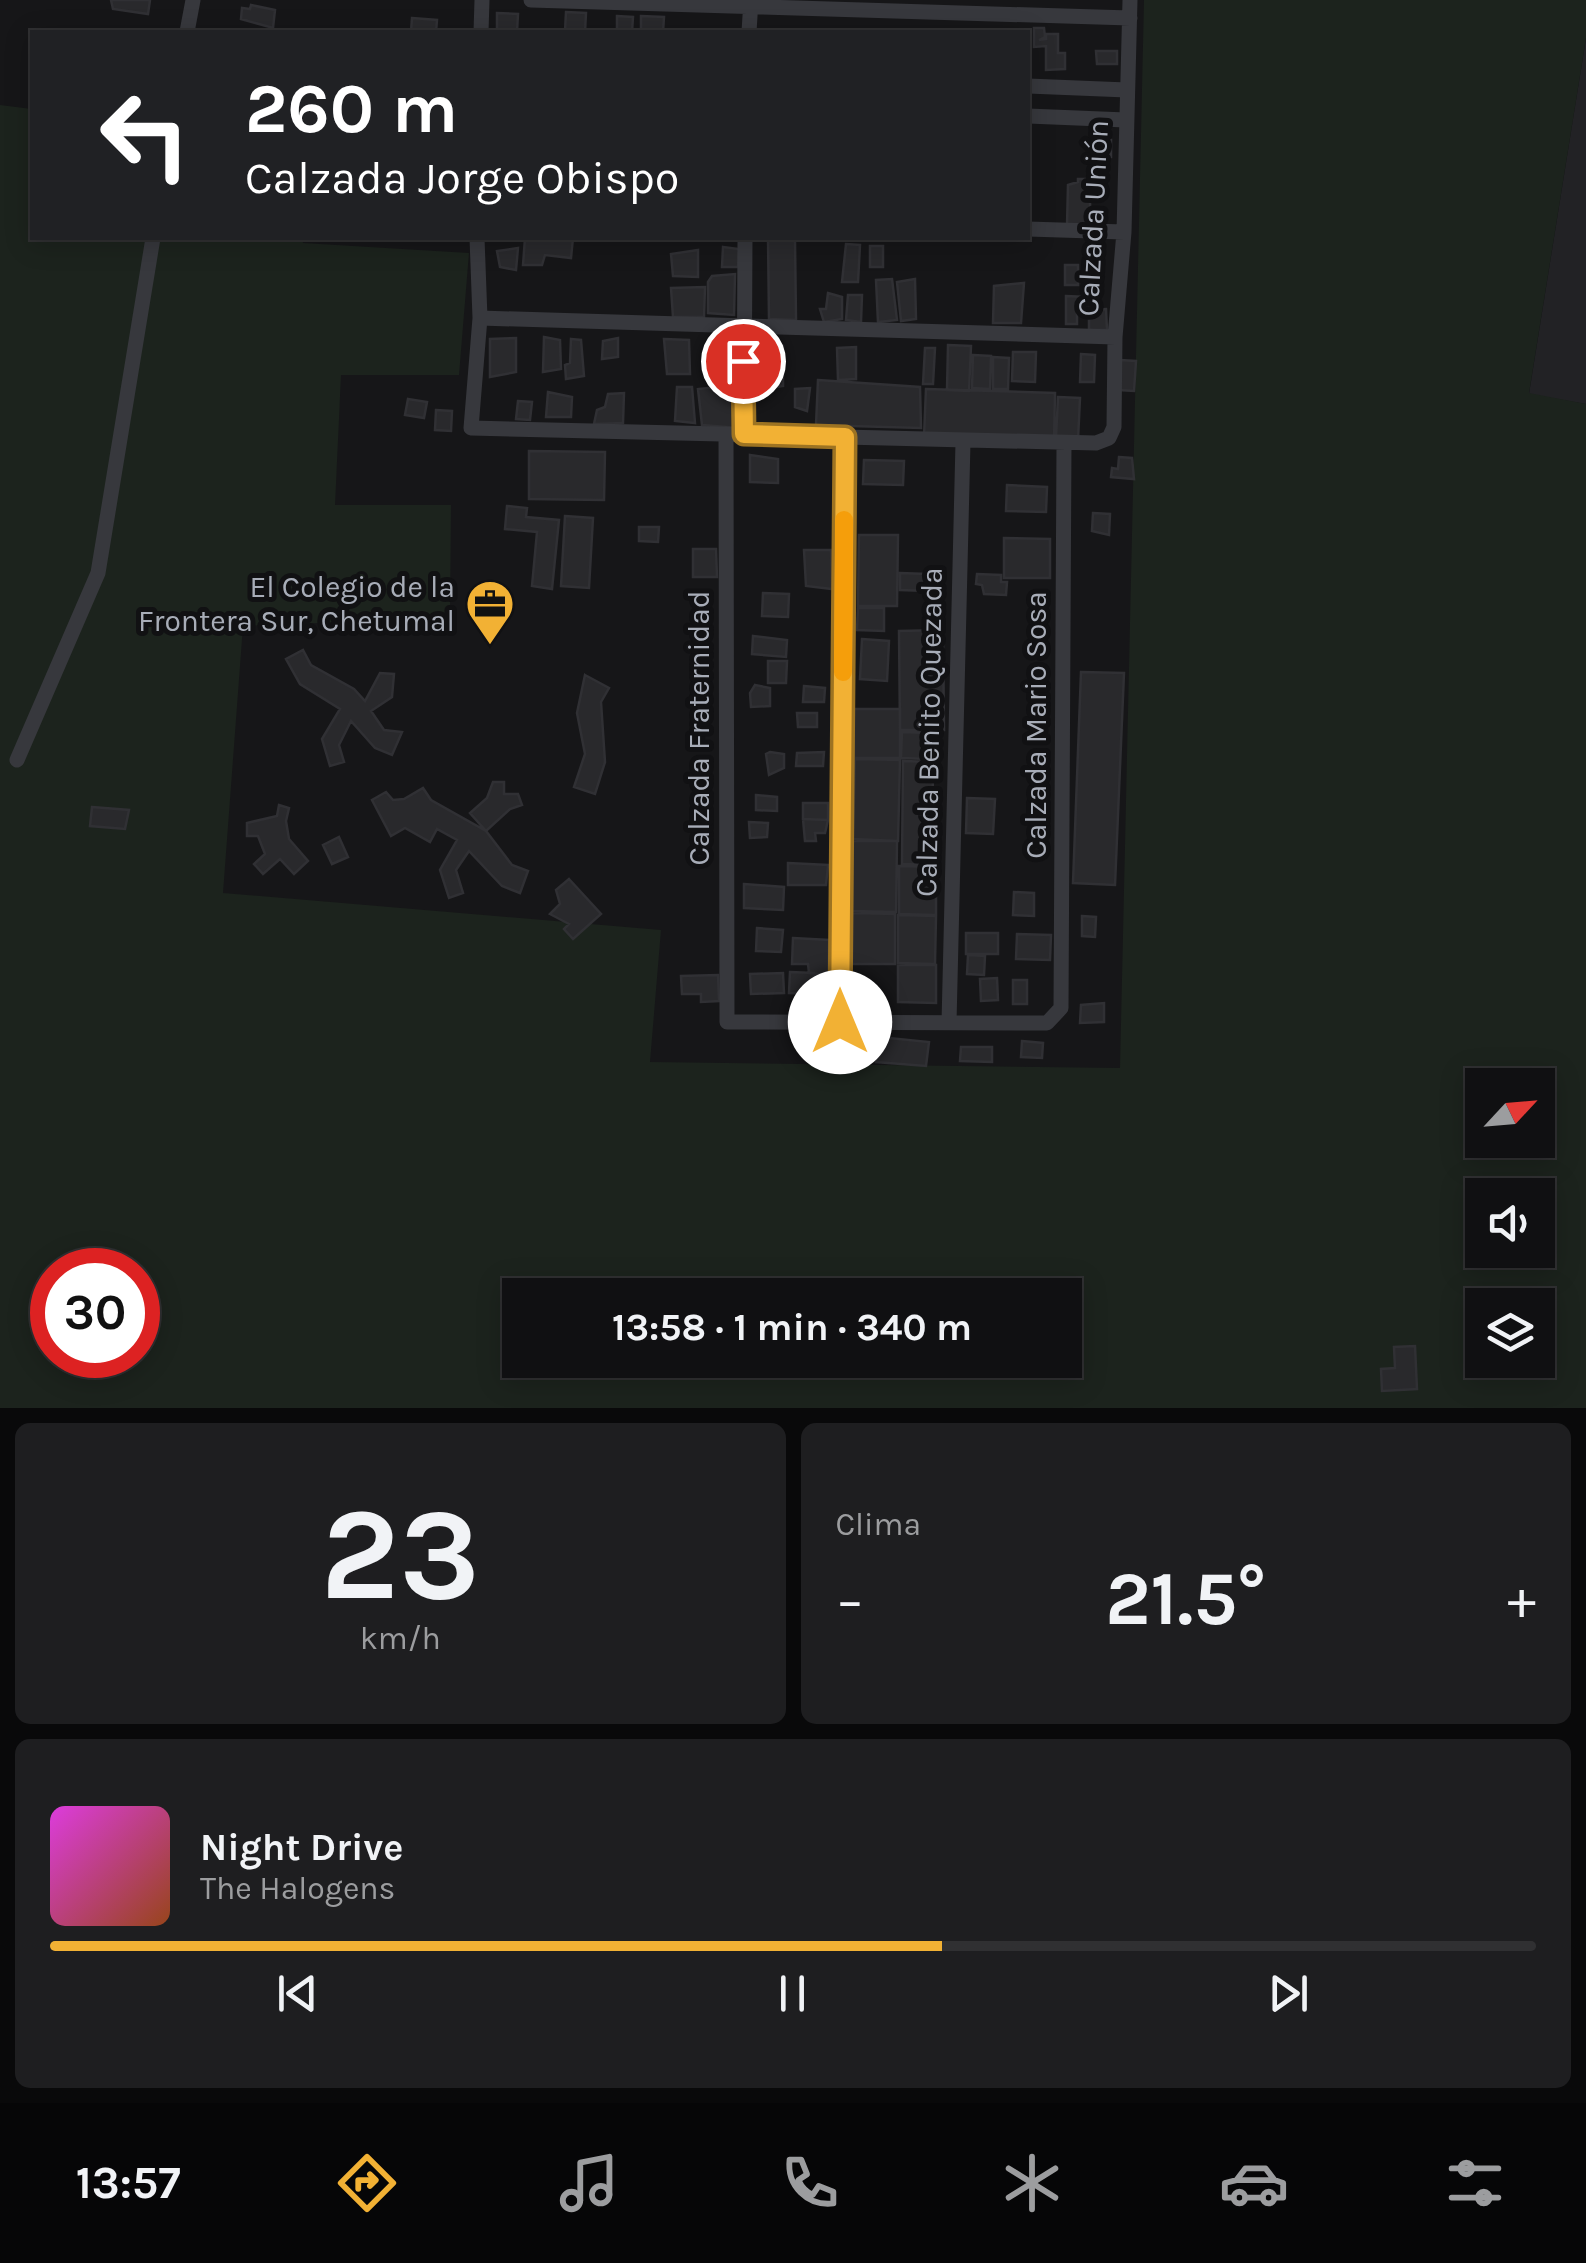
<!DOCTYPE html>
<html lang="es">
<meta charset="utf-8">
<style>
:root{--surface:#101012;--page:#1e1e20;--text:#f1f3f6;--muted:#9c9d9f;--line:#303032;--accent:#f2b134}
body{margin:0;font-family:Karla,sans-serif;background:var(--page);color:var(--text);height:100vh;display:flex;flex-direction:column;font-size:38px;white-space:nowrap}
*{box-sizing:border-box;margin:0}
p{font-size:32px;color:var(--muted)}
.icon{flex:none;width:55px;height:55px;fill:none;stroke:currentColor;stroke-width:2;stroke-linecap:round;stroke-linejoin:round}
.map{position:relative;height:1408px;overflow:hidden}
.panel{display:flex;flex-direction:column;gap:15px;padding:15px;background:#09090a;flex:1}
.panel>*{flex:none}
.guide{position:absolute;left:30px;top:30px;width:1000px;height:210px;border-radius:0px;box-shadow:0 5px 25px #0003,0 0 0 2px var(--line);background:#202124;color:#fff;overflow:hidden}
.needle{width:65px;rotate:64deg}
.tools{position:absolute;left:1465px;top:1068px;display:grid;gap:20px}
.tools a{display:grid;place-items:center;width:90px;height:90px;border-radius:0px;background:var(--surface);box-shadow:0 5px 25px #0003,0 0 0 2px var(--line);font-size:50px}
.speed{position:absolute;left:30px;top:1248px;display:flex;gap:20px;font-size:50px;font-weight:700;text-align:center}
.speed>*{display:grid;place-content:center;width:130px;height:130px;border-radius:50%;background:var(--surface);box-shadow:0 5px 25px #0003,0 0 0 2px var(--line);line-height:1}
.speed .limit{border:15px solid #d22;background:#fff;color:#111}
.pin{position:absolute;display:grid;place-items:center;width:85px;height:85px;color:#fff;margin:-42px;border:5px solid #fff;border-radius:50%;box-shadow:0 2px 10px #0007}
.me{position:absolute;width:110px;margin:-55px;rotate:0deg;stroke-linejoin:round;filter:drop-shadow(0 0 8px #0008)}
.turn{display:flex;align-items:center;gap:35px;height:210px;padding:0 50px;font-size:45px}
.turn .icon{width:130px;height:130px;stroke-width:2.5}
.turn b{display:block;font-size:70px;line-height:85px}
.big{font-size:75px;font-weight:700;line-height:1.1}
.panel .tile{flex:1;display:flex;flex-direction:column;justify-content:center;gap:15px;min-width:0;padding:0 35px;border-radius:15px;background:var(--page)}
.panel .dial{align-items:center;gap:0}
.dial b{font-size:130px;line-height:1}
.song{display:flex;align-items:center;gap:30px}
.cover{width:120px;height:120px;border-radius:15px;background:linear-gradient(135deg,hsl(300 70% 55%),hsl(20 70% 35%))}
.played{height:10px;border-radius:5px;background:linear-gradient(90deg,var(--accent) 60%,var(--line) 60%)}
.keys{display:flex;justify-content:space-around;direction:ltr}
.heat{display:flex;justify-content:space-between;align-items:center;font-size:55px;direction:ltr}
.panel .tiles{flex:1;display:grid;gap:15px;grid-template-columns:1fr 1fr}
.tile:last-child{grid-column:span 2}
.trip{position:absolute;left:502px;top:1278px;width:580px;height:100px;border-radius:0px;background:var(--surface);box-shadow:0 5px 25px #0003,0 0 0 2px var(--line);font-weight:700;line-height:100px;text-align:center}
.tabs{display:flex;height:160px;justify-content:space-around;align-items:center;background:#060607;color:var(--muted)}
.tabs .icon{width:70px;height:70px}
.tabs .on{color:var(--accent)}
.tabs b{font-size:45px;color:var(--text)}
.map>svg:first-child{display:block}
</style>
<div class="map">
<svg width="1586" height="1408" viewBox="0 0 1586 1408">
<rect width="100%" height="100%" fill="#161618"/>
<path fill="#222225" d="M1586,38V404L1529,394Z"/>
<path fill="#1c231d" fill-rule="evenodd" d="M1144,0H1586V38L1529,393L1586,404V1408H0V105L32,109V238H302L303,243L469,253L459,375H341L335,505H451L450,618L243,626L223,893L661,930L650,1062L1120,1068ZM1482,1085H1538V1140H1482ZM1482,1195H1538V1250H1482ZM52,1270H138V1355H52ZM520,1295H1065V1360H520ZM1482,1305H1538V1360H1482Z"/>
<path fill="#29292c" stroke="#303034" stroke-width="2.5" d="M111,0H150L148,14L113,9Z
M251,5L275,10L273,28L241,19L242,8L250,9Z
M566,12L586,13L585,32L565,31Z
M497,13L518,14L517,32H497Z
M617,16L633,17L632,32H617Z
M641,16L664,17L663,32H641Z
M412,18L437,20L436,32H411Z
M1034,28H1044L1045,37L1039,40L1046,39V34H1058V53H1065V69L1046,70V46L1034,47Z
M1096,51H1117V64H1097Z
M1097,139L1111,140V157H1097Z
M1078,179H1089L1091,227L1067,226L1068,185L1078,182Z
M525,238H573L571,258L545,255L542,265H523Z
M768,238L795,240L796,320L769,319Z
M846,244L860,245L858,282H842Z
M870,246H883V267H870Z
M723,247L739,249L738,267H722Z
M518,248L516,270L500,267L497,251Z
M698,250V277L673,276L671,254Z
M1065,265H1078V285H1065Z
M735,274L734,315L708,313V282L712,276Z
M892,279L897,320L878,322L876,280Z
M915,279L916,319L901,321L897,282Z
M1024,283L1021,323H993L994,286Z
M705,287L704,317H673L671,288Z
M828,293L842,297V319L824,322L820,309H826Z
M848,295H862L861,322L846,320Z
M1066,296L1086,297L1085,314H1077V324H1066Z
M1106,309L1107,330H1089V310Z
M544,337L560,340L561,369L543,372Z
M516,338V372L490,377V339Z
M618,338V357L602,359L603,341Z
M571,339L581,340L584,376L566,379L565,365L570,363Z
M664,339L689,340L690,374H667Z
M712,339L734,341L733,374H715L710,366Z
M764,344L783,346V386L764,389Z
M948,345L971,346L969,391L947,390Z
M856,347V379L838,380L837,348Z
M925,348H935L933,384H923Z
M1013,352H1036L1035,382L1012,381Z
M1081,354L1095,355L1094,382H1080Z
M973,355L991,356L990,389L972,388Z
M993,357L1009,358L1008,389H993Z
M1120,360L1136,361L1134,391L1119,390Z
M818,380L920,387L921,428L816,425Z
M737,385L739,428L702,425L698,389Z
M677,387H692L695,423L675,421Z
M810,388L807,411L795,407V389Z
M926,389L1055,393L1054,441L924,437Z
M548,392L572,397L571,417H546Z
M624,393L623,423L594,424L597,410L605,407L608,394Z
M1058,397L1080,398L1078,440L1056,438Z
M408,399L427,402L424,418L405,415Z
M518,401L532,402L530,420L516,419Z
M436,410L452,411L451,431L435,430Z
M529,451L605,452L604,500L529,499Z
M750,455L778,459V483L750,482Z
M1119,457L1132,458L1134,479L1111,477L1112,468L1118,469Z
M864,460L904,461L903,485L863,484Z
M1007,485L1047,487L1046,512L1006,511Z
M507,506L527,508L526,517L559,520L552,589L532,586L537,532L505,529Z
M1093,513L1110,514L1109,535L1092,531Z
M565,516L593,518L589,588L561,586Z
M639,527H659L658,542L639,541Z
M859,535H898L897,606H858Z
M1004,538L1050,539V578H1004Z
M693,549H716L717,577H693Z
M804,550H831L832,589L806,586Z
M900,573L927,574V591L900,590Z
M977,574L1001,575V582H1007L1006,595L984,594L982,585L976,584Z
M763,593L789,594L788,617L762,616Z
M858,608H884V631L857,630Z
M943,630L944,730H900L899,631Z
M753,636L787,640L786,657L752,654Z
M862,639L889,641L887,681L860,679Z
M303,650L311,665L354,689L365,701L380,673L394,674L392,697L371,711L384,730L402,732L392,755L375,748L351,721L339,745L344,762L330,766L322,739L340,709L300,684L286,659Z
M768,661H787L786,683H768Z
M1081,672L1124,673L1115,885L1073,883Z
M585,675L609,688L601,702L605,762L595,794L574,787L585,754L577,713Z
M755,685L770,688V706L751,707L750,693Z
M804,686L825,688L824,702H803Z
M854,709H900V758H854Z
M797,713H817V727H798Z
M902,732L929,733L928,759L901,758Z
M770,752L784,754V768L769,775L766,754Z
M824,752L823,766H796L797,753Z
M855,759L900,760L898,841L853,839Z
M903,761L933,762L932,865L902,864Z
M493,782H504V794H518L522,805L510,809L486,831L470,813L487,798Z
M423,788L431,800L486,831L512,865L528,871L520,893L502,886L469,851L456,870L463,893L449,898L440,870L457,840L437,829L430,842L405,828L391,836L372,800L386,792L393,800L404,799Z
M756,795L777,797V811L756,810Z
M967,798L995,799L993,834L966,833Z
M803,803H828V820L803,819Z
M279,805L289,808L286,821L289,839L308,861L294,874L280,859L263,874L254,864L265,854L258,836H247V823L277,816Z
M92,807L129,810L125,829L90,826Z
M803,819L828,820L825,833H815L816,841H805Z
M749,822L768,823L767,837L750,838Z
M339,837L348,857L332,864L323,845Z
M853,841H897L896,912L852,911Z
M788,863L828,865L826,885H788Z
M899,866L936,867V915L899,914Z
M569,879L601,914L573,939L564,929L569,924L550,914L560,904L556,890Z
M744,884L784,887L783,910L744,908Z
M1014,892L1034,893V916L1013,915Z
M852,913L895,914V964H852Z
M898,915L936,916L935,964L898,963Z
M1082,916L1096,917L1095,937L1082,936Z
M757,928L783,930L781,952L756,951Z
M966,933H998V954H966Z
M1017,934L1051,935L1050,960L1016,959Z
M793,938L829,940L828,975L809,973L808,964H792Z
M968,955L985,956L984,975L967,974Z
M898,965H936V1003L898,1002Z
M790,972L814,973L813,994L789,993Z
M783,973L784,993L751,994L750,974Z
M718,975L719,1001L701,1002V994H682L681,976Z
M997,978L998,1000L981,1001L980,979Z
M1013,980H1027V1004H1013Z
M1104,1003V1022L1080,1023L1081,1005Z
M879,1037L929,1042L926,1066L876,1062Z
M1022,1041L1043,1043L1042,1058L1021,1057Z
M826,1045L848,1048L847,1061L825,1059Z
M961,1047H992V1062L960,1061Z
M1415,1346L1417,1389L1382,1391L1381,1369L1395,1368L1394,1347Z"/>
<g fill="none" stroke-linecap="round" stroke-linejoin="round">
<path stroke="#37383d" stroke-width="15" d="M531,0L1130,18
M187,32L193,0
M481,32L482,0
M749,32L751,0
M1028,86L1127,90
M1028,116L1126,120
M1028,229L1124,232
M477,238L480,318L471,428L1096,443L1109,438L1114,427L1115,337L1124,232L1130,0
M480,318L1115,337
M726,434L727,1022L1047,1023L1061,1008L1064,443
M744,434L745,238
M17,760L98,573L153,238
M841,1022L845,437
M949,1023L963,442"/>
</g>
<g fill="none" stroke-linecap="round" stroke-linejoin="round">
<g stroke="#9d7322" stroke-width="25">
<path id="route" d="M743,361L744,434L845,437L840,1022"/>
</g>
<use href="#route" stroke="#f2b134" stroke-width="18"/>
<path stroke="#f59e0b" stroke-width="18" d="M843,672L844,520"/>
</g>
<defs>
<g id="office-pin" transform="scale(2.5)"><path d="M0 17L-7.5 6A9.5 9.5 0 1 1 7.5 6Z" fill="#f2b134" stroke="#111113"/><path d="M-6-3h4V-5.5h4V-3h4V5H-6ZM-1-4.5V-3h2v-1.5ZM-6 0V1H6V0Z" fill="#111"/></g>
</defs>
<g fill-rule="evenodd">
<use href="#office-pin" x="490" y="604"/>
</g>
<g text-anchor="middle" dominant-baseline="central" stroke-width="10" stroke-linejoin="round" paint-order="stroke">
<g font-size="30" fill="#a8adb8" stroke="#111113">
<text transform="translate(1093 218) rotate(-87)">Calzada Unión</text>
<text transform="translate(1036 725) rotate(-90)">Calzada Mario Sosa</text>
<text transform="translate(699 728) rotate(-90)">Calzada Fraternidad</text>
<text transform="translate(929 732) rotate(-89)">Calzada Benito Quezada</text>
</g>
<g font-size="30" fill="#a8adb8" stroke="#111113" text-anchor="end">
<text x="455" y="587">El Colegio de la<tspan x="455" dy="34">Frontera Sur, Chetumal</tspan></text>
</g>
</g>
</svg>
<div class="tools">
<a><svg class="needle" viewBox="-14 -14 28 28"><path d="M0-13l5 13h-10z" fill="#e53935"/><path d="M0 13l5-13h-10z" fill="#9c9d9f"/></svg></a>
<a><svg class="icon" aria-label="sound" viewBox="0 0 24 24"><path d="M4 9h4l5-4v14l-5-4H4zM17 9q2 3 0 6"/></svg></a>
<a><svg class="icon" aria-label="layers" viewBox="0 0 24 24"><path d="M12 4l9 5-9 5-9-5zM3 14l9 5 9-5"/></svg></a>
</div>
<div class="speed"><div class="limit">30</div></div>
<div class="pin" style="left:743px;top:361px;background:#d93025"><svg class="icon" aria-label="arrive" viewBox="0 0 24 24"><path d="M6 21V4h12l-3 4 3 4H6"/></svg></div>
<svg class="me" style="left:840px;top:1022px" viewBox="-20 -20 40 40"><circle r="19" fill="#fff"/><path d="M0-13L10 11 0 6-10 11z" fill="#f2b134"/></svg>
<div class="trip">13:58 · 1 min · 340 m</div>
<div class="guide">
<div class="turn"><svg class="icon" aria-label="left" viewBox="0 0 24 24"><path d="M17 20v-9H6M10 6l-5 5 5 5"/></svg><div><b>260 m</b>Calzada Jorge Obispo</div></div>
</div>
</div>
<section class="panel">
<div class="tiles">
<div class="tile dial"><b>23</b><p>km/h</p></div>
<div class="tile"><p>Clima</p>
<div class="heat"><a>−</a><b class="big">21.5°</b><a>+</a></div>
</div>
<div class="tile">
<div class="song"><i class="cover"></i><div><b>Night Drive</b><p>The Halogens</p></div></div>
<div class="played"></div>
<div class="keys"><svg class="icon" aria-label="previous" viewBox="0 0 24 24"><path d="M18 5L8 12l10 7zM5 5v14"/></svg><svg class="icon" aria-label="pause" viewBox="0 0 24 24"><path d="M8 5v14M16 5v14"/></svg><svg class="icon" aria-label="next" viewBox="0 0 24 24"><path d="M6 5l10 7-10 7zM19 5v14"/></svg></div>
</div>
</div>
</section>
<nav class="tabs">
<b>13:57</b>
<svg class="icon on" aria-label="directions" viewBox="0 0 24 24"><path d="M12 3l9 9-9 9-9-9zM9 14v-3h6M13 9l2 2-2 2"/></svg>
<svg class="icon" aria-label="music" viewBox="0 0 24 24"><path d="M9 18V5l10-2v13"/><circle cx="6" cy="18" r="3"/><circle cx="16" cy="16" r="3"/></svg>
<svg class="icon" aria-label="phone" viewBox="0 0 24 24"><path d="M5 4h4l2 5-3 2q2 4 5 5l2-3 5 2v4C11 20 4 13 5 4z"/></svg>
<svg class="icon" aria-label="climate" viewBox="0 0 24 24"><path d="M12 3v18M4 7l16 10M4 17L20 7"/></svg>
<svg class="icon" aria-label="car" viewBox="0 0 24 24"><path d="M5 17H2v-5l4-1 3-4h7l3 4 3 1v5h-3M9 17h6M6 11h13"/><circle cx="7" cy="17" r="2"/><circle cx="17" cy="17" r="2"/></svg>
<svg class="icon" aria-label="filters" viewBox="0 0 24 24"><path d="M4 7h16M4 17h16"/><circle cx="9" cy="7" r="2"/><circle cx="15" cy="17" r="2"/></svg>
</nav>
